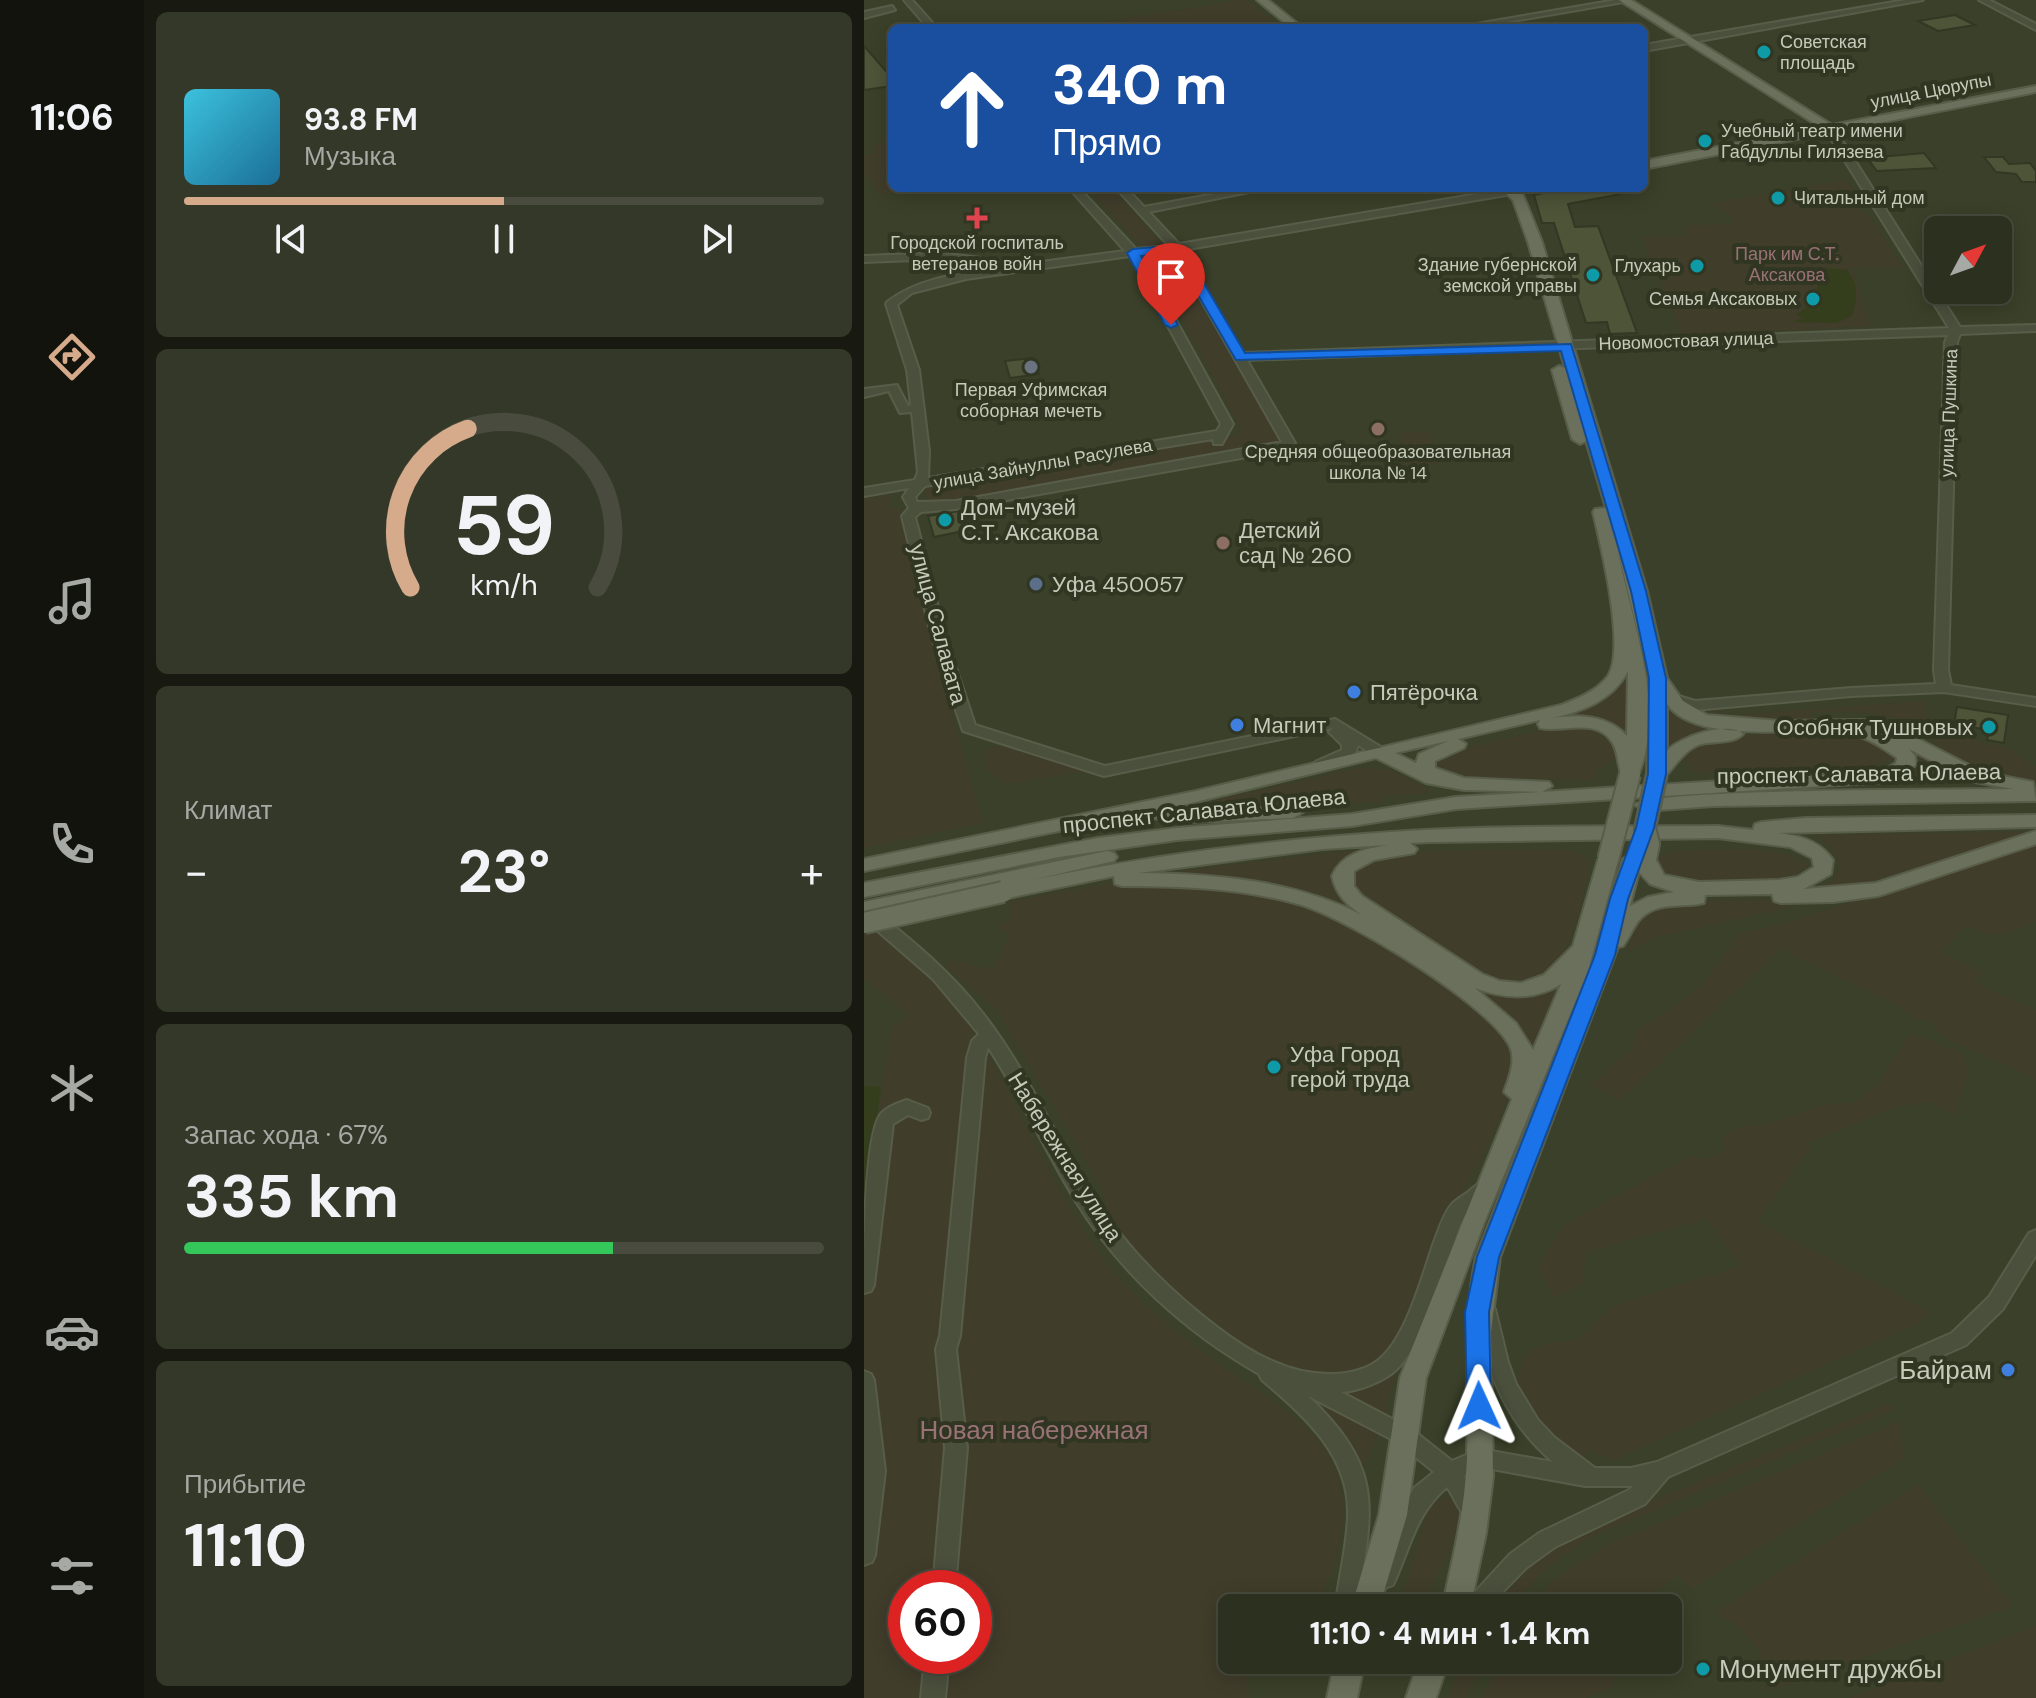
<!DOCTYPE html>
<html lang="ru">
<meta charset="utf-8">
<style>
:root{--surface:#2c301f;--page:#343828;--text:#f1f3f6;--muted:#a6a9a4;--line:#484b3d;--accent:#d6ab8b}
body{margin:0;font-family:"DM Sans",sans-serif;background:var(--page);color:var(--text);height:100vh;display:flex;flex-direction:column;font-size:30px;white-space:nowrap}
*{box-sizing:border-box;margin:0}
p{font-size:26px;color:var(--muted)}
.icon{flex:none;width:44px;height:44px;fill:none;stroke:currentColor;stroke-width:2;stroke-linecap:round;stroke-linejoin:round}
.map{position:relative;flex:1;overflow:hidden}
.details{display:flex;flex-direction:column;gap:12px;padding:12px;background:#181a11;width:720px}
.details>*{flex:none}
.guide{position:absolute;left:24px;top:24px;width:760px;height:168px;border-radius:12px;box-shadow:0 4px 20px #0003,0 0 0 2px var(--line);background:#1a4fa0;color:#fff;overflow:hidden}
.needle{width:52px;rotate:49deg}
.fabs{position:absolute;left:1060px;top:216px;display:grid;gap:16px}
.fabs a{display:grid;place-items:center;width:88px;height:88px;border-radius:12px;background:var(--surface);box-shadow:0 4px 20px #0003,0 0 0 2px var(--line);font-size:40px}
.speed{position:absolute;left:24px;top:1570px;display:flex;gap:16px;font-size:40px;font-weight:700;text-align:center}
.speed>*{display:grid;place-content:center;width:104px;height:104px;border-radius:50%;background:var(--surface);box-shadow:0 4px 20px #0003,0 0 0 2px var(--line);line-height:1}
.speed .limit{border:12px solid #d22;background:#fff;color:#111}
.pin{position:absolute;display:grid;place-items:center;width:68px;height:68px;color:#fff;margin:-82px -34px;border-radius:50% 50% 50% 0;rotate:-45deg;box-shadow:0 0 8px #0007}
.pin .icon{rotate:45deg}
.me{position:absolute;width:88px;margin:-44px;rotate:359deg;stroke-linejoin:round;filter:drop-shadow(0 0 6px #0008)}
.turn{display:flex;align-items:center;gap:28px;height:168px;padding:0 32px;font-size:36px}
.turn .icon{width:104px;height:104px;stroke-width:2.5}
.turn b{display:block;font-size:56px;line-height:68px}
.big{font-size:60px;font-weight:700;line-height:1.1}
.details .tile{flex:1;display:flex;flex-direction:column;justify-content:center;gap:12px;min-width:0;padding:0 28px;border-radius:12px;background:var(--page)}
.details .dial{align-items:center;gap:0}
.dial svg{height:208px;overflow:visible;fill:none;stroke:var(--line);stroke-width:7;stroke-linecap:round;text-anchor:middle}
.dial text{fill:var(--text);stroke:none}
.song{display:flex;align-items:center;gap:24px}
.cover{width:96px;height:96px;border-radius:12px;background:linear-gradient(135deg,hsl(190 70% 55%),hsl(200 70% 35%))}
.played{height:8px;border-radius:4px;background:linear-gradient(90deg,var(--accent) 50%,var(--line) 50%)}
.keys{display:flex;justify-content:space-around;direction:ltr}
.heat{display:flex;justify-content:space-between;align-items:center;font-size:44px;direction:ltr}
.charge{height:12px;border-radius:6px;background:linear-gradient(90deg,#34c759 67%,var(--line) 0)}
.trip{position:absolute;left:354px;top:1594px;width:464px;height:80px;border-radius:12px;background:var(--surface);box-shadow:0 4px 20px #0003,0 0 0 2px var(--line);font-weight:700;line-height:80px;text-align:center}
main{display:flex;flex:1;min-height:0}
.tab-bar{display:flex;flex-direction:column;width:144px;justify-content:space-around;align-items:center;background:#12130c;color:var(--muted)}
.tab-bar .icon{width:56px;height:56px}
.tab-bar .on{color:var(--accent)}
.tab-bar b{font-size:36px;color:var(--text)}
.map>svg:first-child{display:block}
</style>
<main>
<nav class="tab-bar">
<b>11:06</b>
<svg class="icon on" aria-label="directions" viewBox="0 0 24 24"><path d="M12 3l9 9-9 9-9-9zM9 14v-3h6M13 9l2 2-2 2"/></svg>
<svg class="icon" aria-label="music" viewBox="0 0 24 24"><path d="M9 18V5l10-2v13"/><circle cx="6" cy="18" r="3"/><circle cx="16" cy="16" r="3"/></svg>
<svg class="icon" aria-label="phone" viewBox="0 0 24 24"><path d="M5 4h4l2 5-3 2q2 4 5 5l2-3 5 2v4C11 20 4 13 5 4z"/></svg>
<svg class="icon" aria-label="climate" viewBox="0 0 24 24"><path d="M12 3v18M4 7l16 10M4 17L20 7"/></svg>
<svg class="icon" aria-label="car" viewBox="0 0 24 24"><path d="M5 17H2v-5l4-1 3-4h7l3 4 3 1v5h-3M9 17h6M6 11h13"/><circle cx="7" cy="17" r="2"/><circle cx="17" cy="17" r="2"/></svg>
<svg class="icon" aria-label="filters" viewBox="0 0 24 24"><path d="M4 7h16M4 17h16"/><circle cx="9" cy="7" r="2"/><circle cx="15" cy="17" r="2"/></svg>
</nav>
<section class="details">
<div class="tile">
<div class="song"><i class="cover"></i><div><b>93.8 FM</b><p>Музыка</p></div></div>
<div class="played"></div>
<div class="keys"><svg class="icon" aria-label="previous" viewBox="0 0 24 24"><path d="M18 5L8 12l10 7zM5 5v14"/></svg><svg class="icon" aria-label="pause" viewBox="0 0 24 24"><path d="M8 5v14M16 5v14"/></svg><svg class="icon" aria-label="next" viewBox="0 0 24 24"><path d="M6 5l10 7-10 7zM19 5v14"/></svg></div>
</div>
<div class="tile dial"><svg viewBox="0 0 100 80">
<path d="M14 69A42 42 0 1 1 86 69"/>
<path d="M14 69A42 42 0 0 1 36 8" stroke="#d6ab8b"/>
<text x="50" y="56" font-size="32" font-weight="700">59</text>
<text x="50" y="72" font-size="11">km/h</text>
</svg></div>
<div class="tile"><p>Климат</p>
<div class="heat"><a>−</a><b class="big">23°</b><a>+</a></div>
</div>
<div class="tile"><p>Запас хода · 67%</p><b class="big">335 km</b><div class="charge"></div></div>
<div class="tile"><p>Прибытие</p><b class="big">11:10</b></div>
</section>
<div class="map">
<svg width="1172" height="1698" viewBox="0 0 1172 1698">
<rect width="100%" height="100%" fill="#3a4029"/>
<path fill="#413d2b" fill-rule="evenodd" d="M377,0H384L418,28H225L233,23Z
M28,141V188H55L17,195L0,173V155L12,153L8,145Z
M983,180L993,198L991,204L996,211L1004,214L1039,267L988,268L1007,326L819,336L778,236H822V225L870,224L869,217L847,203Z
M224,188H248L302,249L421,445L82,502L66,501L61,498L62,489L82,482L371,435L377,428L281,251Z
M567,432L574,464L540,466L534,433Z
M24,491L27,508H36L77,676L119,823L0,848V495Z
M759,681L765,686V736L718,717H696L734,701Z
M1061,701L1062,719L1117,743L1144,747L1172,767V782H1154V777C1126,773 1095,765 1073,746C1067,739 1066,732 1057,728C1023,710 984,712 947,712L948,720L865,722L825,710L851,708L855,716Z
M805,704L865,729L824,736L809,746L806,745Z
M699,726C720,727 756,729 752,759L734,769L731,780L595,777L571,770L570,761L590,750Z
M963,735L1001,737L1033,756V762L1025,759C1003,777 863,774 829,772L821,760L817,759C843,726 924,736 963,735Z
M1044,744L1114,783H972H1009L1044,774L1053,761Z
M134,746L144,747L223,771L144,784L123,771L120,758L123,749Z
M499,767L528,770L564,789L562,793L518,796V802L328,808L355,799Z
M1161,832L1010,885L949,891L970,880L976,865L967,847L952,835Z
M1172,843V921C1143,935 1132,941 1102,925L1077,953L1119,972L1111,983L1172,1010V1080L1078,1036L1065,1020H1051L1035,1006L917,949L756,1101L727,1084L767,1050L774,1030L836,988L876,933L921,923Z
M502,849C468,861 455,880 486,906L483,908L425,890L310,875L315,871Z
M888,849L924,854L937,863H946C933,890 826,882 799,875L792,864L794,858L812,851Z
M640,850H707L727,860C713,923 703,1009 616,974L487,888C487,882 485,875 489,870C505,848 611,851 640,850Z
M282,883C327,888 376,889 421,900C489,915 606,992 650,1046L645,1096L622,1149L588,1211L533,1343L508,1366L470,1379L415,1366L386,1350L343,1318L285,1267L244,1215L237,1186L132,1009L81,967L88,960L128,970L147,934L133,931L137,923L145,921V901L245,884Z
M902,900L953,901L790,938L764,951C767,940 771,926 779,917C800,896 873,901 902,900Z
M0,921C39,952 79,986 107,1028C162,1110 192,1207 259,1282C292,1319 335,1349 376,1378C406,1400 448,1423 466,1458C494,1513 473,1554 454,1608H368V1660H383L385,1698H0V1212L27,1028L44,1014L0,979ZM42,1588H110V1656H42Z
M701,980L668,1058C662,1022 627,1002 600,981C634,995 669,1006 701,980Z
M1047,1033L1098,1053L1105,1071L1091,1115L1064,1102L1032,1107L944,1143L948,1146L893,1221L1066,1311L1055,1323L750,1460L726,1451L718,1458L692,1444L659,1400L653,1382L658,1362L668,1350L681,1344L714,1339L750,1305L876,1266L843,1219L722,1252L719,1284L690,1297L674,1267L700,1225L827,1155L840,1160L861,1149L860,1136C885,1118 884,1129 908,1122C941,1112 953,1102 989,1103L1013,1084Z
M533,1370L519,1417L472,1394Z
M440,1394L515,1431L500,1469L481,1436Z
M1025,1403L1031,1409L734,1534C701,1552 669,1575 650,1608H629L667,1565L697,1542L752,1515Z
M1036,1421L1040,1459L826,1590L815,1576L799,1585L774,1608H667L689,1581L740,1546Z
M1054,1485L1149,1606L903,1691C903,1651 885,1630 850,1613Z
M581,1497L594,1503L600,1513L596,1527L557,1608H535L565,1506Z
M1172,1626V1698H986Z
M598,1660H621L602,1698H584Z
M637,1660H750L749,1688L722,1698H618Z"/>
<path fill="#353e1c" d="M962,268L983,270C995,285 994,297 988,316L972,323L931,322L929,321L940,319L933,315L948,302L956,301L951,297L957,270Z
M0,1086L17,1087L0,1212Z"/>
<path fill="#4d5438" stroke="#323823" stroke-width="2" d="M1091,15L1111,25L1074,31L1054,21Z
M0,46L28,78V86L0,90Z
M1060,153L1072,168L1013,171L1003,158Z
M1120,157H1139L1145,164L1166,163L1172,171V182H1158L1152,174L1132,172Z
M702,188H756L757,194L704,204L711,227L734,226L773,333L746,334L743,322L722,323L690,223H678L670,195Z
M169,358L175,374L146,378L141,361Z
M101,510L106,528L104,530L70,537L64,516Z
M1093,707L1144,715L1140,743L1123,740L1125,730L1090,724Z"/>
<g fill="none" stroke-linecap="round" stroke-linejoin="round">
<g stroke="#575d49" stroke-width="4">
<path id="minor" d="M40,0H48L73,28H64Z
M752,0L765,1L609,28H589Z
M1041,0H1059L780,51V45Z
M1115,0H1125L1172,24V30Z
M28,6L31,10L0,18V12Z
M963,127L971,129L1096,327L1172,325V331L1096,334L1093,342L1084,670L1087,685L1172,698V706L1080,692L987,696L830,710L803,701L801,698L808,694L831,701L987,688L1072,684L1070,670L1081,342L1084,335L383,360L431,443L416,451L92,509L57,512L51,517L82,638L111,725L241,766L471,719L520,749L523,752L520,755H510L494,745C491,761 468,769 453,767L450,764L453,761L478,750V745L465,732L469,728L240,776L99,731L68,638L38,516L45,508L39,497L45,488L0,496V488L51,480L54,472L48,412L36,413L25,391L0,397V389L33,385L44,406L47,405L43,370L22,304L23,302C55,277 100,273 139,267L75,259L0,262V256L75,253L142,261L146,262V266L261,251L205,188H215L272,249L305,246L252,188H262L280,207L383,188H405L285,212L315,244L638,190L643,193L642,195L319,250L379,353L1085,328L961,129ZM310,252L418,442L92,501L53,502L51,497L61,486L349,439L350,444H358L369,424L276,255ZM266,256L357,424L353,431L64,478L65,451L55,370L33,305L48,293L102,279Z
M0,906L6,907C47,939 88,973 120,1015C162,1069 189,1133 226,1191C259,1244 304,1290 353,1327C387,1353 425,1375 468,1374C485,1374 506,1369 518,1357C544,1332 558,1276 570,1242C575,1230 579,1214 588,1204C592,1200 598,1196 603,1193C611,1186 617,1179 629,1183L632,1188L629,1193L601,1215L597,1223C582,1262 562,1341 533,1369C521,1381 493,1392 477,1392L549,1430L588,1461L616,1449L689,1462C653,1432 631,1392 619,1346C616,1335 612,1320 617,1309L624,1307L631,1309L644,1362L652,1384L674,1420L690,1437L731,1468H767L793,1462L1088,1333L1125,1297L1165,1233L1172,1230V1255L1139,1309L1102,1345L804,1477L781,1504L691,1547L662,1568L623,1608H591L594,1601L612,1591L646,1554L675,1533L765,1490L769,1486H721L617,1467L600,1476L621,1512L618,1519C598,1526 593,1500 583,1487C551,1514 546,1549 529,1585L521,1588L513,1585L510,1578L533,1520L550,1488L570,1472L533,1442L444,1396C524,1472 507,1510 493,1608H471C475,1577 483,1547 484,1516C486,1455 440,1416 398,1380L395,1374C321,1332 256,1273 211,1200C181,1150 156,1096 124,1047L121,1058L96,1336L92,1349L103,1448L91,1588H69L81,1448L72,1349L76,1336L103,1058L108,1041L115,1034L69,979L0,919Z
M43,1100L64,1108L66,1113L64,1118L57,1120L44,1115L29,1124L10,1285L7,1291L0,1293C0,1258 0,1139 16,1115C22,1107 34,1103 43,1100Z
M0,1371L7,1374L10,1380L21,1471L11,1555L8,1562L0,1565Z
M61,1656H85L81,1698H57Z"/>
</g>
<g stroke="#575d49" stroke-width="4">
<path id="major" d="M393,0H404L439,28H427Z
M755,0H767L968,125L1172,86V92L780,169V161L956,127Z
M637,188H651L659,195L678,242L783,591L803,678L819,701L843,715L917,721L1000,720L1037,730L1118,772L1169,782L1172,801L849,806L781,811L771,805C786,788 1103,790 1149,789L1106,781L1045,749L1051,756L1052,765L1023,782L592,809L488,826L313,840L195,857L0,897V883L234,838L313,828L488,814L592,797L1008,772L1018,771L1032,763L1033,758C1015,745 999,735 977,732C933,727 832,745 803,704V751C815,737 865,720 879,734C868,745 849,740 834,745C820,751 810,767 800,778H786L783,774L785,678L754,551C767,622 804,708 773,778H759C753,767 755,752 748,742C732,717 699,733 676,728L674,724L676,720L594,739L602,744L600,748L571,761V768L600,778L685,782L688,786L678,792L600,790L562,783L512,758L307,808H436L439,812L429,818L325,822L268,816L0,871V859L332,791L697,705C713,699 733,691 744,676C762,648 737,546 729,512L731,509L742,508L722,441L716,444L708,439L688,370L695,366L701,368L664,242L649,200ZM764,671L763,736C744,715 715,714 688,718C719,711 748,701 764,671ZM584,741L555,754L552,763L531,753Z
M1172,815V827L913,833C935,835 956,841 969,860L967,874L940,889L1012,883L1172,831V844L1014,896L969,902L917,903L910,901L908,894L841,895L840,903C819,908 795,901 777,918C770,925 766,937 759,946L754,947L636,1257L627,1332L629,1477L622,1533L606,1608H578C589,1558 601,1509 603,1458C605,1390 598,1324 612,1257L730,955L759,859L769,853L789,854L800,875L835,882L915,880L934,877L950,867L948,858L926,847L854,838L565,842L546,843L553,849L550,853L510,860L490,871V886L498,896L618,974L636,981L657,983L680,975L709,946L734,860L744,854L754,860L724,971L620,1223L562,1378L543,1515L515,1608H487L515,1515L536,1378L648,1099L640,1092C645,1078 653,1059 645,1045C623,1003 480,916 434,904C377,888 316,886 258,886L251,884L250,876L139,899L132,897L129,892L132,887L0,916V902L243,851L250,853L253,857L250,861L168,880C297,853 429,837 561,830C658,825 757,827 854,826L889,830L891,824L898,822L942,818ZM524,845C501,849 478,853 468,876C472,895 483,905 498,915C430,880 351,874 275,873L458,849ZM775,872L786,884L810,892L784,897L766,906ZM697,984L669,1050L652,1023L611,988C640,999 670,1001 697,984Z
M471,1660H501L493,1698H463Z
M555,1660H585L572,1698H542Z"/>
</g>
<use href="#minor" fill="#4b503d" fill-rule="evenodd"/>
<use href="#major" fill="#6a705b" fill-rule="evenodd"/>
<g stroke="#575d49" stroke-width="24" stroke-linecap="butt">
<path id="major-bridge" d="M782,859L785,844L781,828L793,774
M744,860L766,774
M0,923L139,892"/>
</g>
<use href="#major-bridge" stroke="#6a705b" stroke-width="20"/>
</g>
<path fill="#1a73e8" stroke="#114b97" stroke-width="2" d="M313,245L319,248L381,353L707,344L782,591L802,678V774L790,828L764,899L751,955L635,1257L625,1312L627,1406L624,1413L615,1416L607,1413L603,1406L601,1312L613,1257L731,955L746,899L772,828L784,774L785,678L767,591L697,351L372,360L309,252L277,256L314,325L307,328L301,325L263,253L269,249Z"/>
<g fill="#0f9aa8" stroke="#303621" stroke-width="3">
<circle cx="900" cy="52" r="8"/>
<circle cx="841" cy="141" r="8"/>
<circle cx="914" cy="198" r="8"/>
<circle cx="833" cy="266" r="8"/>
<circle cx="729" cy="275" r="8"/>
<circle cx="949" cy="299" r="8"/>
<circle cx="81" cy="520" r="8"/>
<circle cx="1125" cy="727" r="8"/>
<circle cx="410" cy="1067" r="8"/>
<circle cx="839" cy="1669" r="8"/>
</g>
<path fill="#e0444e" stroke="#303621" stroke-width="3" d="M109 206h8v8h8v8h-8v8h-8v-8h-8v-8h8z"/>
<circle fill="#6b7280" stroke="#303621" stroke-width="3" cx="167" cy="367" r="8"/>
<g fill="#8d6e63" stroke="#303621" stroke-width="3">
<circle cx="514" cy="429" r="8"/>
<circle cx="359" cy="543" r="8"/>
</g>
<circle fill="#5c6f8a" stroke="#303621" stroke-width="3" cx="172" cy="584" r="8"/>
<g fill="#3f7fe0" stroke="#303621" stroke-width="3">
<circle cx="490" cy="692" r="8"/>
<circle cx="373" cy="725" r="8"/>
<circle cx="1144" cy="1370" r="8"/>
</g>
<g text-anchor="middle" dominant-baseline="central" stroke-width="8" stroke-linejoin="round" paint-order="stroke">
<g font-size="18" fill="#c5cab9" stroke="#303621" text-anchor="start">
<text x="916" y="42">Советская<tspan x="916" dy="21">площадь</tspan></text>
<text x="857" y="131">Учебный театр имени<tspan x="857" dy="21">Габдуллы Гилязева</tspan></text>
<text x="930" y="198">Читальный дом</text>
<text x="113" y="243" text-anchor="middle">Городской госпиталь<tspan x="113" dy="21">ветеранов войн</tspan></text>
<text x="713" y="265" text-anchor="end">Здание губернской<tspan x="713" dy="21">земской управы</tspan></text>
<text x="817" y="266" text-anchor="end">Глухарь</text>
<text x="933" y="299" text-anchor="end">Семья Аксаковых</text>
<text x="167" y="390" text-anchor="middle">Первая Уфимская<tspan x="167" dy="21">соборная мечеть</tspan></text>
<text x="514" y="452" text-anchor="middle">Средняя общеобразовательная<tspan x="514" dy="21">школа № 14</tspan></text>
</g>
<g font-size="18" fill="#c5cab9" stroke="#303621">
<text transform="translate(1067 91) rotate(-11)">улица Цюрупы</text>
<text transform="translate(822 341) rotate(-2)">Новомостовая улица</text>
<text transform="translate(1085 413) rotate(-88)">улица Пушкина</text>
<text transform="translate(179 464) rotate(-10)">улица Зайнуллы Расулева</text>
</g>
<g font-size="18" fill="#997276" stroke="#303621">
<text x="923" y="254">Парк им С.Т.<tspan x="923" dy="21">Аксакова</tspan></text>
</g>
<g font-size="22" fill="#c5cab9" stroke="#303621" text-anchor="start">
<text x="97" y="507">Дом-музей<tspan x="97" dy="25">С.Т. Аксакова</tspan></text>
<text x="375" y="530">Детский<tspan x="375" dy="25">сад № 260</tspan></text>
<text x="188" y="584">Уфа 450057</text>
<text x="506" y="692">Пятёрочка</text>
<text x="389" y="725">Магнит</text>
<text x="1109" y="727" text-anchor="end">Особняк Тушновых</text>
<text x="426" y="1054">Уфа Город<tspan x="426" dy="25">герой труда</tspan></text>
</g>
<g font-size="22" fill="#c5cab9" stroke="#303621">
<text transform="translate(74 624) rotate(75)">улица Салавата</text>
<text transform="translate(995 774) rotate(-1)">проспект Салавата Юлаева</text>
<text transform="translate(340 811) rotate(-6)">проспект Салавата Юлаева</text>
<text transform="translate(201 1157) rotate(58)">Набережная улица</text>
</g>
<g font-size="26" fill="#c5cab9" stroke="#303621" text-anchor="end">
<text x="1128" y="1370">Байрам</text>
<text x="855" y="1669" text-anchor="start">Монумент дружбы</text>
</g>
<g font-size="26" fill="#997276" stroke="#303621">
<text x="170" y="1430">Новая набережная</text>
</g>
</g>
</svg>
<div class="fabs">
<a><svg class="needle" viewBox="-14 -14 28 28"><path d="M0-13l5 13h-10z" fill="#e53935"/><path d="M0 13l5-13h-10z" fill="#a6a9a4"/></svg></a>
</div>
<div class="speed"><div class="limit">60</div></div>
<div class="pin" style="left:307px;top:325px;background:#d93025"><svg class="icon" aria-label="arrive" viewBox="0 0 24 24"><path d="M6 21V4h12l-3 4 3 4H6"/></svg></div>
<svg class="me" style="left:615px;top:1406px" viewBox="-20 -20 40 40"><path d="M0-17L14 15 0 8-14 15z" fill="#1a73e8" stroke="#fff" stroke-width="4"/></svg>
<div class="trip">11:10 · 4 мин · 1.4 km</div>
<div class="guide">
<div class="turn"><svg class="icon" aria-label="ahead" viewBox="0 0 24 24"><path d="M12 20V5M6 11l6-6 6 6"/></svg><div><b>340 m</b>Прямо</div></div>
</div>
</div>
</main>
